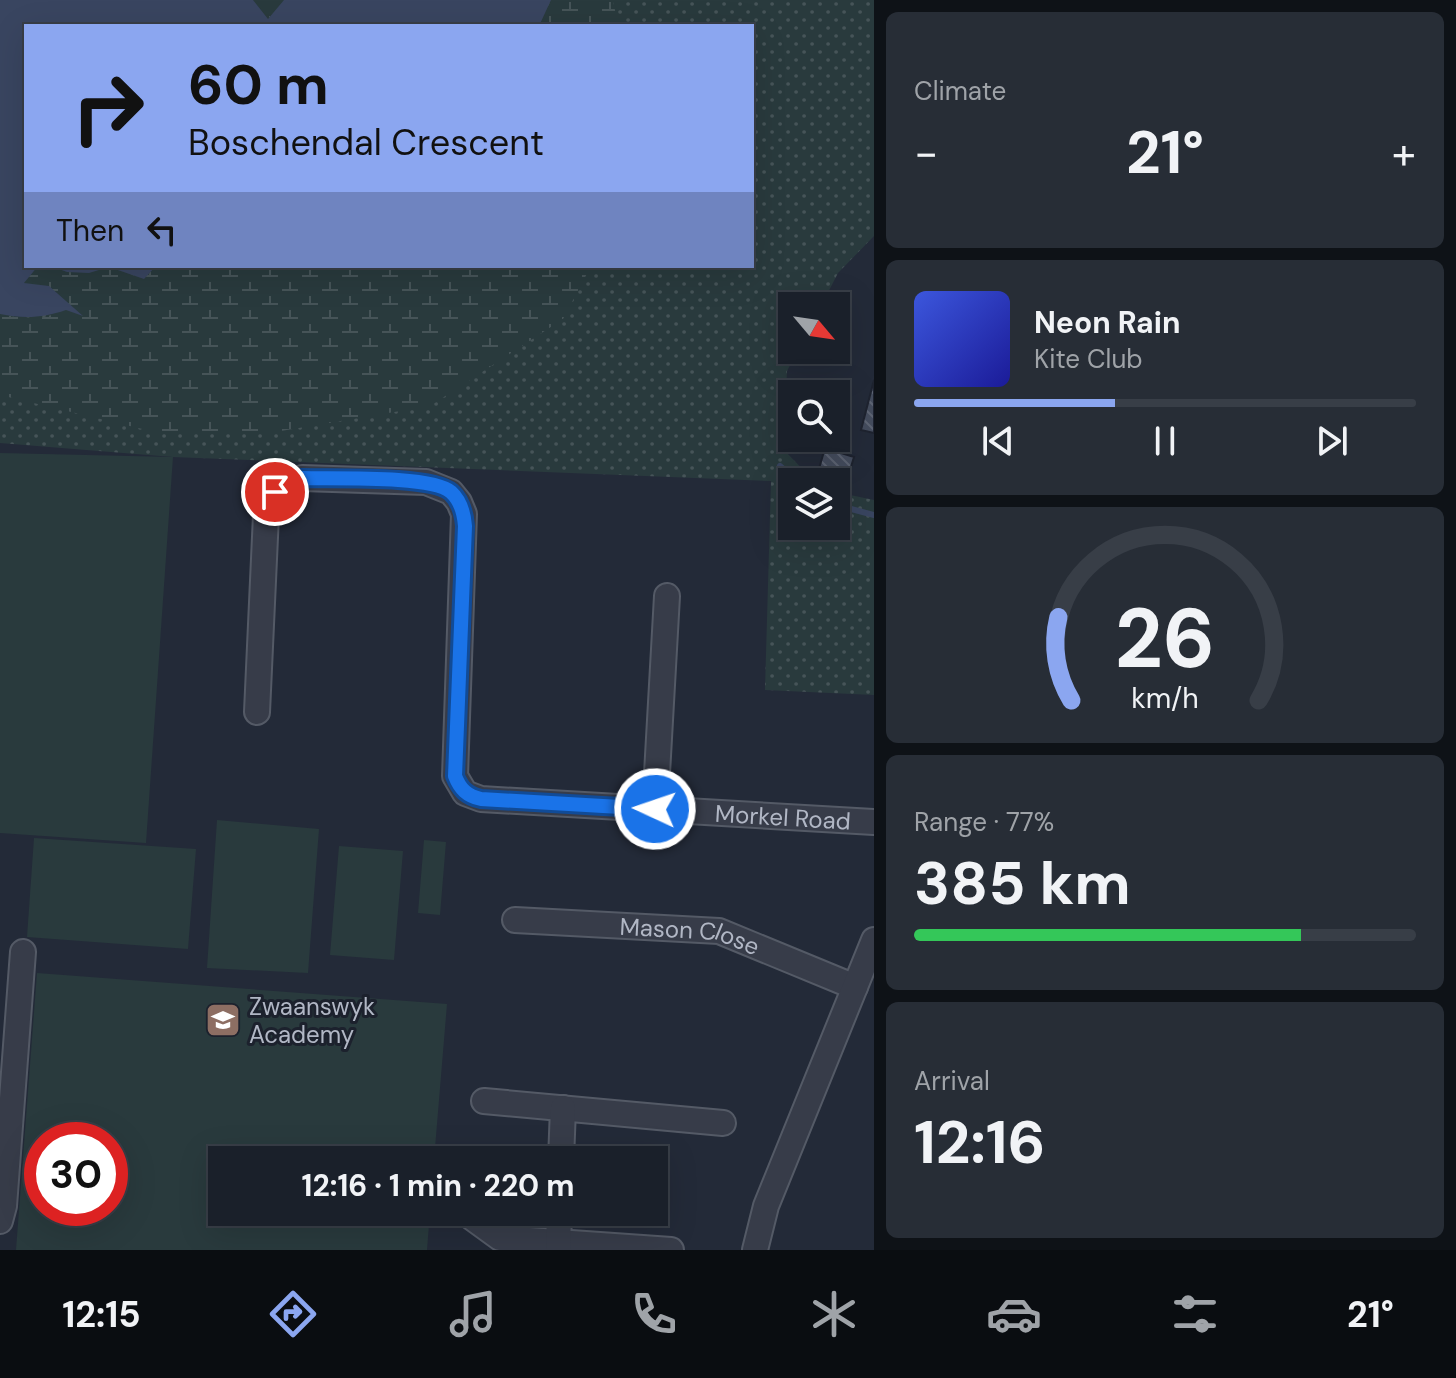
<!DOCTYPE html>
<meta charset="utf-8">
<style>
:root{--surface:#1a202a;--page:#272d36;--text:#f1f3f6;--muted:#9fa3a8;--line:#383e47;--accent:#8ba6f0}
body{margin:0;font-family:"DM Sans",sans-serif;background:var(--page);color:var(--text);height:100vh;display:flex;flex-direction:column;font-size:30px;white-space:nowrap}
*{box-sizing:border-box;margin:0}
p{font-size:26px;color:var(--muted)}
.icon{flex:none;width:44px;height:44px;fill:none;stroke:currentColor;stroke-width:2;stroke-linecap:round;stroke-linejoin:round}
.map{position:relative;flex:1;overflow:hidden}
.sheet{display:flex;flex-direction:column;gap:12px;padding:12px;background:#0e1217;width:582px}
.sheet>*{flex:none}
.hud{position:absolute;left:24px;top:24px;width:730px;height:244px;border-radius:0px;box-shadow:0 8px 32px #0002,0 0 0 2px var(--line);background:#8ba6f0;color:#111;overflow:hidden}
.needle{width:52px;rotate:119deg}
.buttons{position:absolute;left:778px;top:292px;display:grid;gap:16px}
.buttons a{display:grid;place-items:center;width:72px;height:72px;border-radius:0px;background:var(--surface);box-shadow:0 8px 32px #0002,0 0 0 2px var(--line);font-size:40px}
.speed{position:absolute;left:24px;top:1122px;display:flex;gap:16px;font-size:40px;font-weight:700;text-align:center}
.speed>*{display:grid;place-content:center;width:104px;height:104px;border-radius:50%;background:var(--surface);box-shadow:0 8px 32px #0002,0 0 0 2px var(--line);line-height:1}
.speed .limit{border:12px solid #d22;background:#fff;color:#111}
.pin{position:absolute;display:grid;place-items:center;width:68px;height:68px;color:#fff;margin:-34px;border:4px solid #fff;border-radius:50%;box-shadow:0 2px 8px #0007}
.me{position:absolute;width:88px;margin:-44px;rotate:273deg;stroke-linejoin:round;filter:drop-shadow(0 0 6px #0008)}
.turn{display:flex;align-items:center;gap:28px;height:168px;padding:0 32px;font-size:36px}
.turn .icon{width:104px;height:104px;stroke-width:2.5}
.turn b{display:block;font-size:56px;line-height:68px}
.then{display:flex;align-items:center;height:76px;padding:0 32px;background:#0003;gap:16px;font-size:30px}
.big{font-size:60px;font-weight:700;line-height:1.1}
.sheet .card{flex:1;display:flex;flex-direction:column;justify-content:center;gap:12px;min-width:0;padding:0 28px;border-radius:12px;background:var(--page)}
.sheet .dial{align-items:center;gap:0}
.dial svg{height:208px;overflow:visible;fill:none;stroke:var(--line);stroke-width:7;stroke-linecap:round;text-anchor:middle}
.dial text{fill:var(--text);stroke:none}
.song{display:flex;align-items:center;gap:24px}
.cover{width:96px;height:96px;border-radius:12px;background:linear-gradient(135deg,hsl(230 70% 55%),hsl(240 70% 35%))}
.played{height:8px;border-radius:4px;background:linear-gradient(90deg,var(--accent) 40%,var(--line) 40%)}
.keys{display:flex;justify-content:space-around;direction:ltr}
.heat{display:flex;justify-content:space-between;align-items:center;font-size:44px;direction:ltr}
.charge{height:12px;border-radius:6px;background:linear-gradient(90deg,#34c759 77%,var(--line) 0)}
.trip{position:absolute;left:208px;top:1146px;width:460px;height:80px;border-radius:0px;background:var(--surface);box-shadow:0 8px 32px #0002,0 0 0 2px var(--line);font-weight:700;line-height:80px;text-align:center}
.tabs{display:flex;height:128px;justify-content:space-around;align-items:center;background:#0a0d11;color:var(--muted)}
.tabs .icon{width:56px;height:56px}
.tabs .current{color:var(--accent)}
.tabs b{font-size:36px;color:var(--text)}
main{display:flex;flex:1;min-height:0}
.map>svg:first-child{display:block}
</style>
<main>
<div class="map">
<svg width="874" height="1250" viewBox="0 0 874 1250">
<defs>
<pattern id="grass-dots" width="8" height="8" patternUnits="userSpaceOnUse" patternTransform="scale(2)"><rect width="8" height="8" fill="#293a3d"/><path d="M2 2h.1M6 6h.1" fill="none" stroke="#465458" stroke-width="1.8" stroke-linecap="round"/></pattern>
<pattern id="wetland-marsh" width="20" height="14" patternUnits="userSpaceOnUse" patternTransform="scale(2)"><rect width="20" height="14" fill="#293a3d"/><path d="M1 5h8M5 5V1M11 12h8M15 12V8" fill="none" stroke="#465458"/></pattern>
<pattern id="building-back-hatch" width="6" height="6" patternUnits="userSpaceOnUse" patternTransform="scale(2)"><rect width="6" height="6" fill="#444c5d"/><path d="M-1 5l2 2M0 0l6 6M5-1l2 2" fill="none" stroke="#5d6473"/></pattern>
</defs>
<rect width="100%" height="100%" fill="#232a38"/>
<path fill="url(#grass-dots)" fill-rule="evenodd" d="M0,0H874V236L838,273L821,306H792V350H798L787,371L783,449L815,482H792V526H836V492L874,500V695L765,690L771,481L173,457L0,443ZM26,26H752V266H26Z"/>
<path fill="url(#wetland-marsh)" d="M253,0H284L268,19Z
M551,0H613L618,26H539Z
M38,266H51L67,272L89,273L109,267L144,279L156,266H591L563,319L430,406L263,434L155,432L0,395V314C15,317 33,320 48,316C65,312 63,310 80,314L23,284Z"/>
<path fill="#293a3d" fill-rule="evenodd" d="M0,453L173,457L146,843L0,833Z
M217,820L319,829L308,973L207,968Z
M34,838L196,849L188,949L27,937Z
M424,840L446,842L440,915L418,913Z
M339,846L403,851L394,960L330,955Z
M37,973L447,1004L434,1160H222V1212H430L427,1250H16ZM110,1140V1208H42V1140Z"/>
<path fill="#394560" d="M0,0H253L268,19L284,0H551L539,26H26V266H38L24,283L49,286L83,316L66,310C43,318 24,319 0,314Z
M51,266H156L144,279L109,267L89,273L67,272Z"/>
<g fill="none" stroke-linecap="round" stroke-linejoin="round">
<path stroke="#394560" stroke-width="6" d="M780,466L799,482
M836,505L874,515"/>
</g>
<path fill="url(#building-back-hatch)" stroke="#1e232f" stroke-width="2" d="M874,380V433L861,430Z
M825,448L854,457L847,480L818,472Z"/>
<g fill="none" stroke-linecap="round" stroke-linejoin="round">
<g stroke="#545a66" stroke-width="28">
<g id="minor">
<path id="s1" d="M257,712L266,515C272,495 281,483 302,478L426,482L451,492L459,502L464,514L455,776L465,793L481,799L874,822"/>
<path d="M655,809L667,596"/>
<path id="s2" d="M515,920L719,931L855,987"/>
<path d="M484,1101L723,1123"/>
<path d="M561,1160L563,1108"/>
<path d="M467,1214L500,1238L671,1250"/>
<path d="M0,1221L4,1206L23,952"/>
<path d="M558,1250L559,1212"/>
<path d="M755,1250L766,1206L874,940"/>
</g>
</g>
<use href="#minor" stroke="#373c49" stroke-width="24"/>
</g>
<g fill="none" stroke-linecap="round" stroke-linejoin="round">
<g stroke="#114b97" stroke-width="20">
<path id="route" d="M275,492L292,480L302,478C332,479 432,475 451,492C461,501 464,513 465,526L455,776C460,789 467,796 481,799L655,809"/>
</g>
<use href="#route" stroke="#1a73e8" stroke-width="14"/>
</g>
<defs>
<g id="school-square" transform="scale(1.8)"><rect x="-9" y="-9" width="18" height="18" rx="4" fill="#8d6e63" stroke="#1c212d"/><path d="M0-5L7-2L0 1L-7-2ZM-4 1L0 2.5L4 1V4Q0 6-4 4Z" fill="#fff"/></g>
</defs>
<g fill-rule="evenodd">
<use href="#school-square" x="223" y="1020"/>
</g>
<g text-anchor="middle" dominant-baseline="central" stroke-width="6" stroke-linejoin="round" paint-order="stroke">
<g font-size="24" fill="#b1b7c5" stroke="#1c212d">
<text stroke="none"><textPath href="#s1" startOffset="1030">Morkel Road</textPath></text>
<text stroke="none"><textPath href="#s2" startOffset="176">Mason Close</textPath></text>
</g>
<g font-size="24" fill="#b1b7c5" stroke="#1c212d" text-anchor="start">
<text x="249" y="1006">Zwaanswyk<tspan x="249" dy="28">Academy</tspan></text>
</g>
</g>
</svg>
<div class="buttons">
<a><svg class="needle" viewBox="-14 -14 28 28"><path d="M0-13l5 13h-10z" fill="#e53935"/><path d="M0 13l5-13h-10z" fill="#9fa3a8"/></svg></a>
<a><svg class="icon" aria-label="search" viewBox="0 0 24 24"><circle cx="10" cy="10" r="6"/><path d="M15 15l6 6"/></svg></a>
<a><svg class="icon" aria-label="layers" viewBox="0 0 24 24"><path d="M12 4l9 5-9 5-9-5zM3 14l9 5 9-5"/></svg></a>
</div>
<div class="speed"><div class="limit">30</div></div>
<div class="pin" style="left:275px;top:492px;background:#d93025"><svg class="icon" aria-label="arrive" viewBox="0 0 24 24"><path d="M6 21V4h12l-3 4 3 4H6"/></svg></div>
<svg class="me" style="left:655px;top:809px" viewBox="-20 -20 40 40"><circle r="17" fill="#1a73e8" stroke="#fff" stroke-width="3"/><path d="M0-11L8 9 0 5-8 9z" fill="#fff"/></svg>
<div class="trip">12:16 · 1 min · 220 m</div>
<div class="hud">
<div class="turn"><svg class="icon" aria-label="right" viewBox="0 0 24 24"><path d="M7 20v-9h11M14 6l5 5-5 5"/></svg><div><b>60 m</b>Boschendal Crescent</div></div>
<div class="then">Then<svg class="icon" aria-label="left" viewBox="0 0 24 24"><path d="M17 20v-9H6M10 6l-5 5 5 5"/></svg></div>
</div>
</div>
<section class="sheet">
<div class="card"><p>Climate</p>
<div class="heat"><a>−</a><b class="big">21°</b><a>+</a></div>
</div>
<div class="card">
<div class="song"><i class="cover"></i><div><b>Neon Rain</b><p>Kite Club</p></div></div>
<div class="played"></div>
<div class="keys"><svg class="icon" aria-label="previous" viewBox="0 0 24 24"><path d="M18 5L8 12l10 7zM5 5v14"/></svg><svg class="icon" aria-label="pause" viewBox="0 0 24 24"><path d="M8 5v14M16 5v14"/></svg><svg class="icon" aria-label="next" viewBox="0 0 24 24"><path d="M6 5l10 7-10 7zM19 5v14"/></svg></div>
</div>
<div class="card dial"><svg viewBox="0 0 100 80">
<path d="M14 69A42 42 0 1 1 86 69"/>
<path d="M14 69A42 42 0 0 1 9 37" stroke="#8ba6f0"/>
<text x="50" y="56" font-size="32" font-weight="700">26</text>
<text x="50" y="72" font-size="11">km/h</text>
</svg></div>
<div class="card"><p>Range · 77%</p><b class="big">385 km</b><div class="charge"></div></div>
<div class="card"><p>Arrival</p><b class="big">12:16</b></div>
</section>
</main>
<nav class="tabs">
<b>12:15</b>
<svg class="icon current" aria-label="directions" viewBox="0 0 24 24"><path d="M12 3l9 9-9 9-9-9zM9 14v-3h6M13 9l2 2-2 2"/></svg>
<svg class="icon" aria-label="music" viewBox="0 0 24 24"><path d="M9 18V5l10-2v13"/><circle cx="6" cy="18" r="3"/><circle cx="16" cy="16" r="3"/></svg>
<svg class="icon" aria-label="phone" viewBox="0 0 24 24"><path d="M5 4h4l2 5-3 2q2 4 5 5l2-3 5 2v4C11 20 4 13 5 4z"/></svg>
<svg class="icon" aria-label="climate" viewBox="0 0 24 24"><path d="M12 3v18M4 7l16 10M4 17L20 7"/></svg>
<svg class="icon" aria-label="car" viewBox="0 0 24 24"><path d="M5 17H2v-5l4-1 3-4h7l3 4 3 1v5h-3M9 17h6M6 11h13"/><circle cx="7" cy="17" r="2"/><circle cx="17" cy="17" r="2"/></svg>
<svg class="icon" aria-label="filters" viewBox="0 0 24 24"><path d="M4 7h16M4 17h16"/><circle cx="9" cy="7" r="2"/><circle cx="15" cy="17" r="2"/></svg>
<b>21°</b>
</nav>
